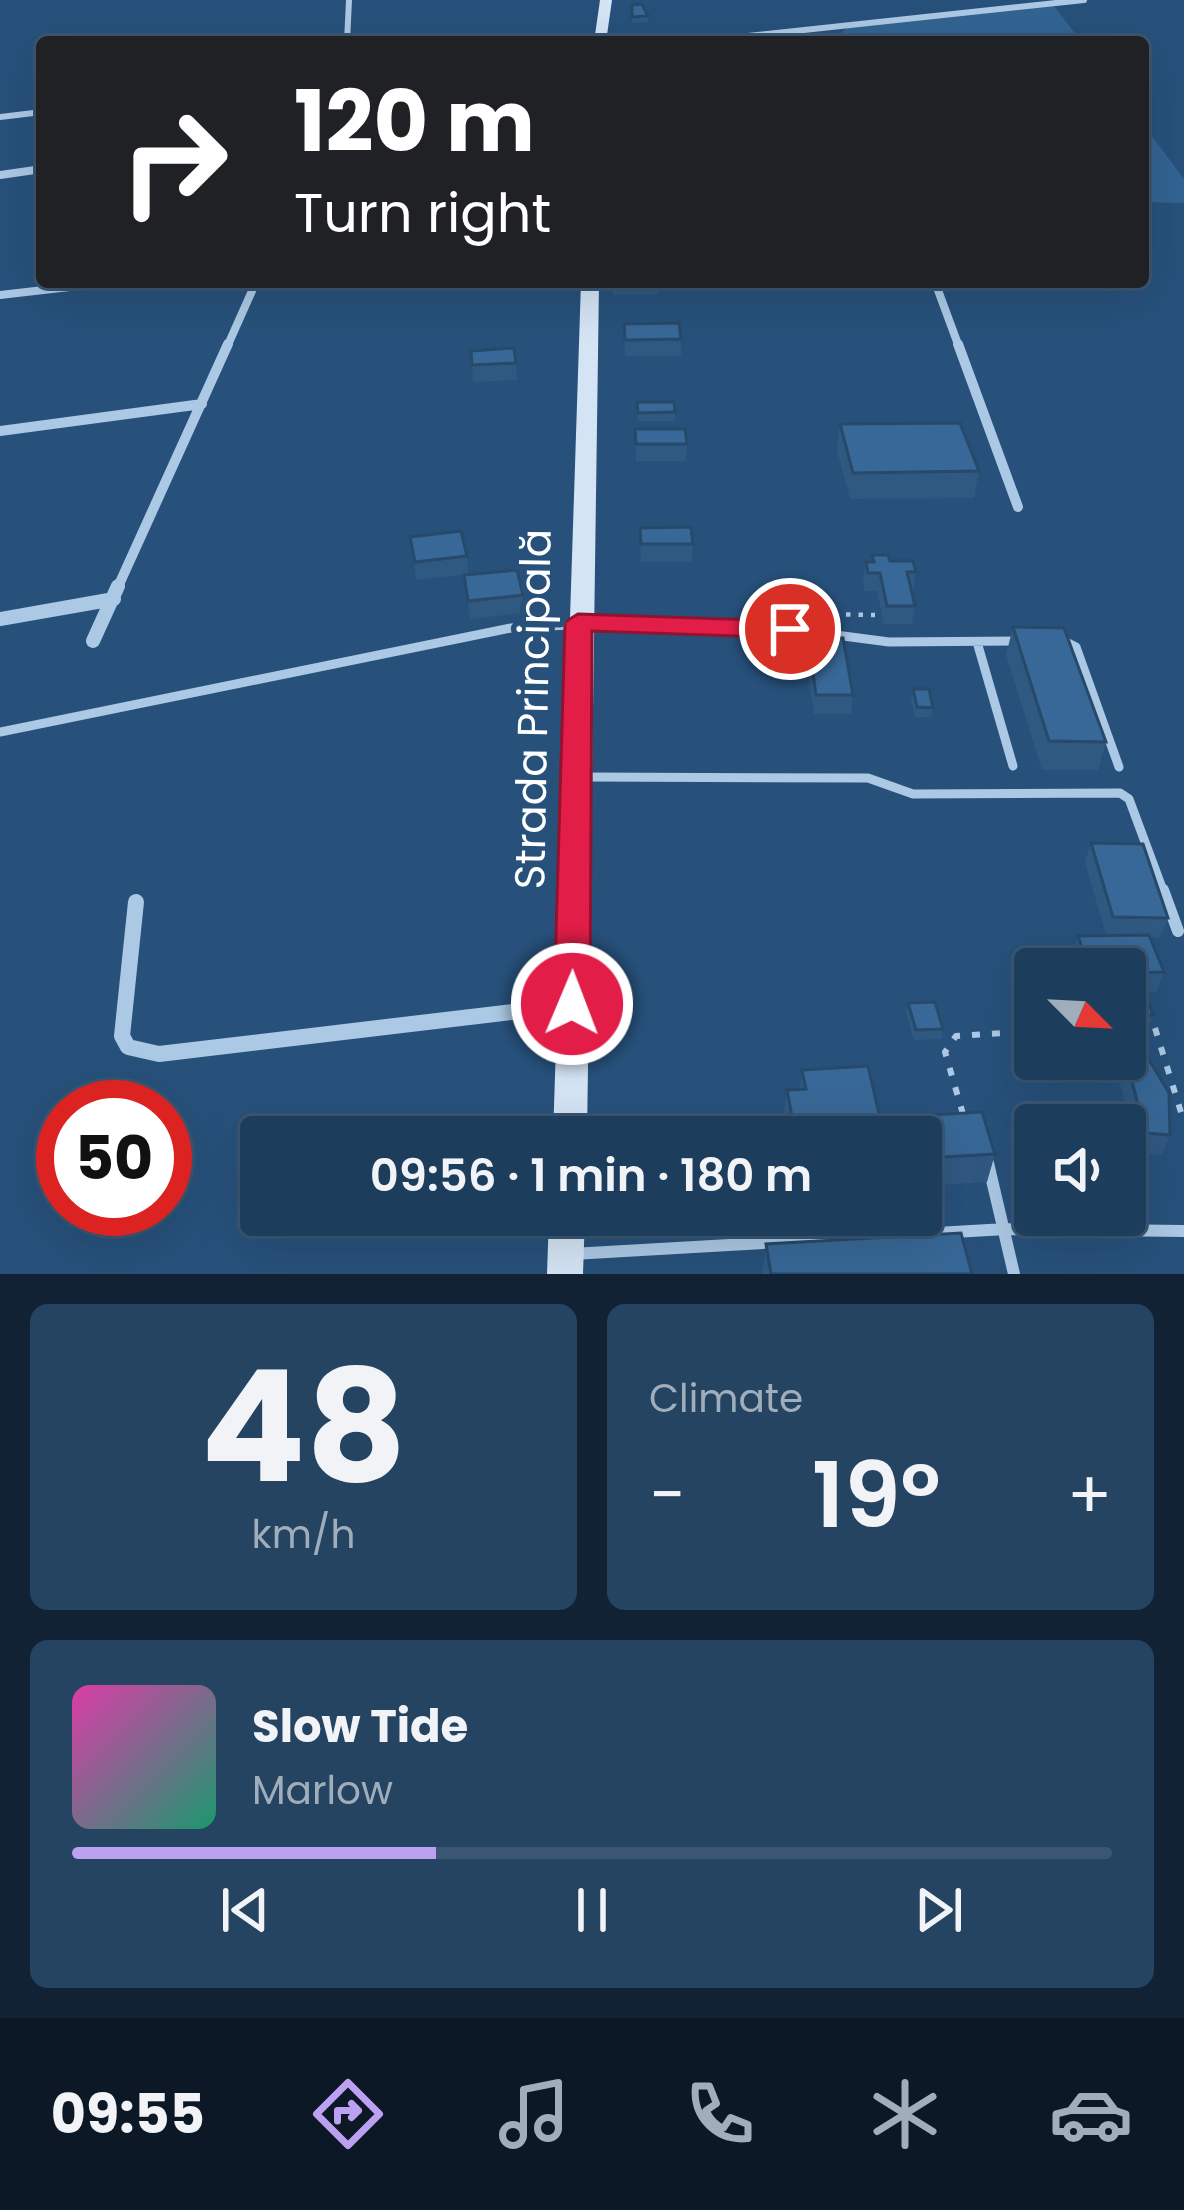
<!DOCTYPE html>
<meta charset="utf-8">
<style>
:root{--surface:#1d3d5c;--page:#254462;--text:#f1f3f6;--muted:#a0aebb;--line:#3b5672;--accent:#bca0f2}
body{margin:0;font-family:Poppins,sans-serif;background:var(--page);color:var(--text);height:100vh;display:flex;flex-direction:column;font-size:45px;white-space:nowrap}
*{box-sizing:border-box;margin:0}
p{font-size:39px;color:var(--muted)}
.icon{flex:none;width:66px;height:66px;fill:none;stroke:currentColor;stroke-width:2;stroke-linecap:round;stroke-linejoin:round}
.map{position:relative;height:1274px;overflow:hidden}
.panel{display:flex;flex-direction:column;gap:30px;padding:30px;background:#102233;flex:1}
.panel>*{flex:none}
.top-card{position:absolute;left:36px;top:36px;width:1113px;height:252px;border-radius:12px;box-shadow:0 12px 48px #0002,0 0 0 3px var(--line);background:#202124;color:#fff;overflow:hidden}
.needle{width:78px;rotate:114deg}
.tools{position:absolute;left:1014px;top:948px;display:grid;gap:24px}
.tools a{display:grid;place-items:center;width:132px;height:132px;border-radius:12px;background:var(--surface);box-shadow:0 12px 48px #0002,0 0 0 3px var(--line);font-size:60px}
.speed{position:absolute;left:36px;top:1080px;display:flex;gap:24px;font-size:60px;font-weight:700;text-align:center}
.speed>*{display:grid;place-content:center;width:156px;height:156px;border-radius:50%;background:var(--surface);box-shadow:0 12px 48px #0002,0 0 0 3px var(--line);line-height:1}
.speed .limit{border:18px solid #d22;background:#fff;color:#111}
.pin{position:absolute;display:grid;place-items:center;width:102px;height:102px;color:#fff;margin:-51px;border:6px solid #fff;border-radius:50%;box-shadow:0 3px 12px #0007}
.me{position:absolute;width:132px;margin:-66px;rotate:1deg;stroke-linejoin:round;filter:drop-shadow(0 0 9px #0008)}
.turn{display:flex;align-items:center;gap:42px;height:252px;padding:0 60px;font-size:54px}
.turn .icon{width:156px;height:156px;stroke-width:2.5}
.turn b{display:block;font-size:84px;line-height:102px}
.big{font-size:90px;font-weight:600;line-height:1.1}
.panel .tile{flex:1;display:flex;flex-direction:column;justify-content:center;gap:18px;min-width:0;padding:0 42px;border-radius:18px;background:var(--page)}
.panel .dial{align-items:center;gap:0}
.dial b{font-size:156px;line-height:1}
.song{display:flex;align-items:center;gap:36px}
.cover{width:144px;height:144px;border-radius:18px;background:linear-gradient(135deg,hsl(320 70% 55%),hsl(160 70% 35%))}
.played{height:12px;border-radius:6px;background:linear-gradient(90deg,var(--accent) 35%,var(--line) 35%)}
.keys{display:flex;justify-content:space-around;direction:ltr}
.heat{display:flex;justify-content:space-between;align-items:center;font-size:66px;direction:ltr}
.panel .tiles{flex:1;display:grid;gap:30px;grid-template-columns:1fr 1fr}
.tile:last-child{grid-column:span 2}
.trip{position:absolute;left:240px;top:1116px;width:702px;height:120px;border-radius:12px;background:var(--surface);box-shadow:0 12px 48px #0002,0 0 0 3px var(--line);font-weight:600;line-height:120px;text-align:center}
.dock{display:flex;height:192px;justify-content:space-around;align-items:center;background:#0c1825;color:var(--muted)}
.dock .icon{width:84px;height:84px}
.dock .current{color:var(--accent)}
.dock b{font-size:54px;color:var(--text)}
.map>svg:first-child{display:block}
</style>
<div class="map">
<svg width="1184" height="1274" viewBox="0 0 1184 1274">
<rect width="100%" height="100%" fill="#27517b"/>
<path fill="#326392" d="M1052,4L1082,42H887L883,35L846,42L841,33L849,26Z
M1143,124L1184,179V203L1143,202Z"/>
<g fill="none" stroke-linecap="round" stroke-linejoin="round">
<path stroke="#abc8e4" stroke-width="4.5" stroke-dasharray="4.5 8" stroke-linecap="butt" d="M821,614L875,615"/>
<path stroke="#abc8e4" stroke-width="6" stroke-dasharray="8 12" stroke-linecap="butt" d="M1155,1028L1184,1122
M963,1114L945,1052L956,1036L1035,1031"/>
<path stroke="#abc8e4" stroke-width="9" d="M1062,640L1076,647L1119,767
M977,642L1013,766
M0,732L511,628L607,623L790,629L889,642L1021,641
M585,777L868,778L913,794L1120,793L1129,799L1164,893"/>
<path stroke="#abc8e4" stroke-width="12" d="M1163,890L1178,931
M988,1163L1014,1274
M572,1254L1006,1229L1184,1231"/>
<path stroke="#abc8e4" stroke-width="6" d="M347,42L349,0
M691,42L1084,0
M841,42L846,41
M0,117L42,112"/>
<path stroke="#abc8e4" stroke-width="8" d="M0,175L42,169
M935,282L959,347
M0,295L113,282
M227,347L256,282"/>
<path stroke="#abc8e4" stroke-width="10" d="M958,344L1018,507
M0,431L202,404
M117,589L228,344"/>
<path stroke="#abc8e4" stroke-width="14" d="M0,619L114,599
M93,641L118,586"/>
<path stroke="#abc8e4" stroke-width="16" d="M136,902L122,1036L128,1047L159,1054L571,1005"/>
<path fill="#d4e4f4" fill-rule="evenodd" d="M600,0H612L606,42H594Z
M581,282H599L587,1137H553Z
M549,1215H585L583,1274H547Z"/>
</g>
<path fill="#305982" d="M632,5L648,16V22L632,23Z
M658,282V294L613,295L612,287Z
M624,324L681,339V356H625Z
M471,351L516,363L517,380L473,382Z
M637,402L675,412V421H638Z
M840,424L979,471L974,498L850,499L837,450Z
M635,429L687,444L686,461H636Z
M640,528L693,544L692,562H641Z
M410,537L467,556L468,574L416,580Z
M872,555L916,572L913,590H911L915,606L912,624H884L877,591H865L863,581L866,562H871Z
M464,575L523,595V613L470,619Z
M1013,627L1106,742L1098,770H1042L1006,655Z
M808,637L853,695L851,714H814L806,656Z
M913,689L933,708L931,717H915L911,698Z
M1091,843L1168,918L1160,938L1150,937L1164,972L1156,992H1144L1153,1015L1149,1025H1125V969H1077L1072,955L1078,936L1106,935L1085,862Z
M908,1003L943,1029L941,1039L914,1040L906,1013Z
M1126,1060L1170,1135L1162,1155L1138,1152L1119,1080Z
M802,1070L880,1118L995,1154L987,1182L921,1186V1137H786L783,1119L787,1090L800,1089Z
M766,1244L972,1274H762Z"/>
<path fill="#386897" stroke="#27496a" stroke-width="3" d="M642,4L648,16L632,17V5Z
M613,282H658L659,286L613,287Z
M679,323L681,339L625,340L624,324Z
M514,348L516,363L472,365L471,351Z
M637,402H674L675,412L638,413Z
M960,423L979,471L853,473L840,424Z
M635,429H685L687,444H636Z
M691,527L693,544H641L640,528Z
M461,531L467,556L415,562L410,537Z
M872,555H888L890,561H913L916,572H907L915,606H887L880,573H868L866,562H874Z
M517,570L523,595L468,601L464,575Z
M1013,627L1064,628L1106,742L1049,741Z
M808,637L843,638L853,695H816Z
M913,689H929L933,708L917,707Z
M1091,843L1143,844L1168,918L1113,917Z
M1149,935L1164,972L1125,973V969H1089L1078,936Z
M1125,982H1141L1153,1015L1125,1016Z
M935,1002L943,1029L916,1030L908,1003Z
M1148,1058L1169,1093L1170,1135L1146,1133L1126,1060Z
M868,1066L880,1118L982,1112L995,1154L926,1158L923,1144H921V1137H848L845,1124L794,1127L787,1090L806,1089L802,1070Z
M961,1233L972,1274H771L766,1244Z"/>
<path fill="#e11d48" stroke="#92132f" stroke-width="3" d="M578,614L790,621L804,629L790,638L592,631L590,1004L585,1015L572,1019L560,1015L554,1004L565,622Z"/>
<g text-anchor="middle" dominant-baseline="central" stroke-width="12" stroke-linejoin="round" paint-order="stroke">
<g font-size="42" fill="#fff" stroke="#27517b">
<text transform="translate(533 709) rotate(-89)">Strada Principală</text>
</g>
</g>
</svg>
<div class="tools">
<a><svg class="needle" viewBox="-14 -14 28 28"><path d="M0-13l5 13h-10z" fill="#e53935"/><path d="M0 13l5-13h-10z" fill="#a0aebb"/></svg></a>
<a><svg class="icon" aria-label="sound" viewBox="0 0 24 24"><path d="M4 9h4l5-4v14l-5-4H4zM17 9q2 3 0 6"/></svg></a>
</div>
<div class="speed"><div class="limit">50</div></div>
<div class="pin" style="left:790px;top:629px;background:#d93025"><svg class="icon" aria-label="arrive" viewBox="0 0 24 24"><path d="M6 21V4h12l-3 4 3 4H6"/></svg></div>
<svg class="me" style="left:572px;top:1004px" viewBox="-20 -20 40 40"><circle r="17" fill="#e11d48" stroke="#fff" stroke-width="3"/><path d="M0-11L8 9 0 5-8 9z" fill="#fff"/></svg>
<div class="trip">09:56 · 1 min · 180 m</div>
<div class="top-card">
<div class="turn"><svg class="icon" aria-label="right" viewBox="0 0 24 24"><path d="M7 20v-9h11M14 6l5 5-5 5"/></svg><div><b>120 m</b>Turn right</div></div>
</div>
</div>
<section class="panel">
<div class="tiles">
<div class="tile dial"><b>48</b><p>km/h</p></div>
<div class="tile"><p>Climate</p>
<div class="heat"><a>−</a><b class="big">19°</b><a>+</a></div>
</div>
<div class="tile">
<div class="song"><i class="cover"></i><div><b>Slow Tide</b><p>Marlow</p></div></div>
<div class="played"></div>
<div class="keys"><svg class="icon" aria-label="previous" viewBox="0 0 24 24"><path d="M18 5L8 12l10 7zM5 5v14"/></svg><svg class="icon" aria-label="pause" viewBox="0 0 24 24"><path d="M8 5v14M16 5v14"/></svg><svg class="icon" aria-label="next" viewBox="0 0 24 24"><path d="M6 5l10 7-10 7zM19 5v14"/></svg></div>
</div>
</div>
</section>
<nav class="dock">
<b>09:55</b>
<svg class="icon current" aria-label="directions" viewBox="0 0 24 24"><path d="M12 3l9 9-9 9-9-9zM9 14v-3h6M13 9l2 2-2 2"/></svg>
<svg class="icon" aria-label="music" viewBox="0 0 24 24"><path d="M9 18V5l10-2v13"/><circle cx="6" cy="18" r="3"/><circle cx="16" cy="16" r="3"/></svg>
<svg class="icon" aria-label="phone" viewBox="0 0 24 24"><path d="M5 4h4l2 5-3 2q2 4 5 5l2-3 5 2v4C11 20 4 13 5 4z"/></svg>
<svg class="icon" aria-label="climate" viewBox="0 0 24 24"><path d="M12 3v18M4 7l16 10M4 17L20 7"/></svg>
<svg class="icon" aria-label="car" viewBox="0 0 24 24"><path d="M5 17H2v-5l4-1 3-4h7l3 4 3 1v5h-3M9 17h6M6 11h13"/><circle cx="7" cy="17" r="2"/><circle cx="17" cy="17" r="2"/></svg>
</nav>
